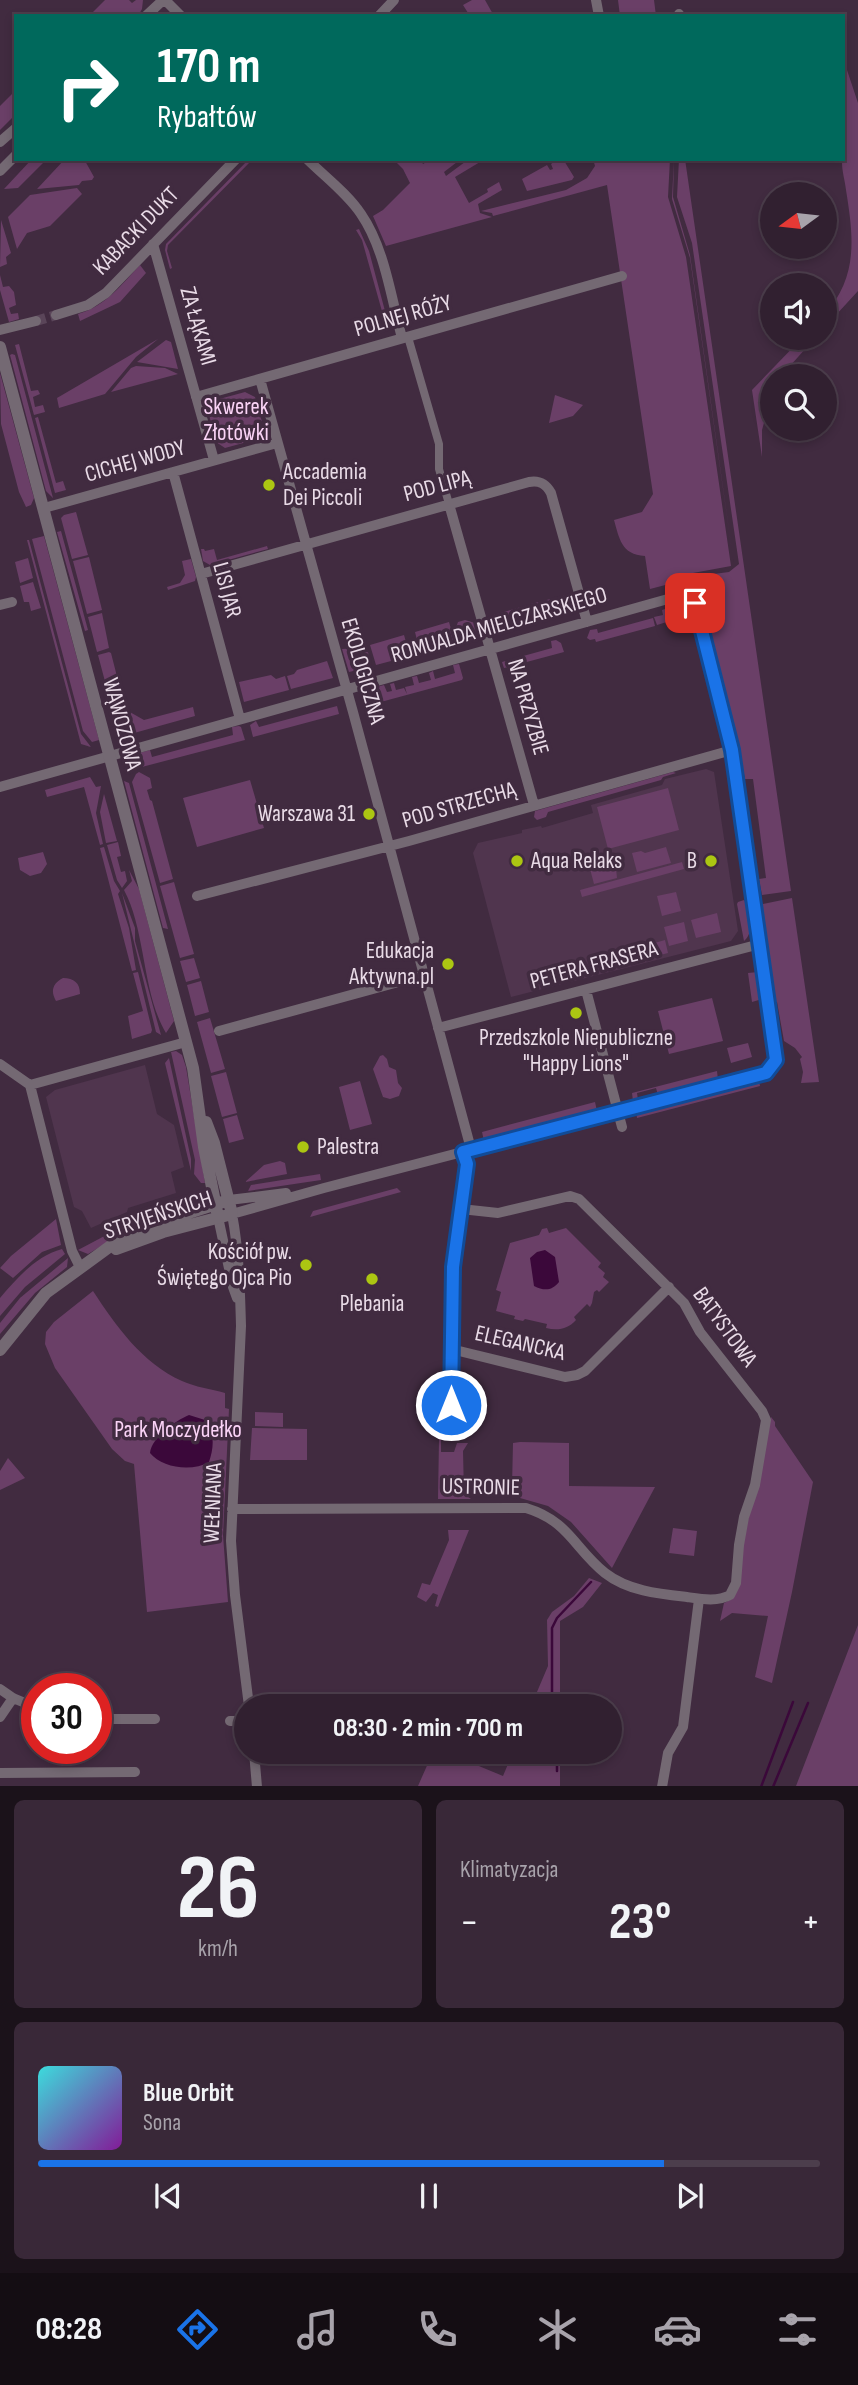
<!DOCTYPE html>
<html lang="pl">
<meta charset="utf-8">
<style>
:root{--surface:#312030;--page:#392838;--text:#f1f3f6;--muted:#a8a3ab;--line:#4c3e4c;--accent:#1a73e8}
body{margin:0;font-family:"Sofia Sans Condensed",sans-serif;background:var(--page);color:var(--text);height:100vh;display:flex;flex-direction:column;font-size:26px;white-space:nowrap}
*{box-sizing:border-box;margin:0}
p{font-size:23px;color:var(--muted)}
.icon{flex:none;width:38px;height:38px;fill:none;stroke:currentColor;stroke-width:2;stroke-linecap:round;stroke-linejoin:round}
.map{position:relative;height:1786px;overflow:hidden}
.panel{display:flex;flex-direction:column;gap:14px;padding:14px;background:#1b121a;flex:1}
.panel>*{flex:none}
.banner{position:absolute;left:14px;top:14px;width:831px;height:147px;border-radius:0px;box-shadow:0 4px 10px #0003,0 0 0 2px var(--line);background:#00695c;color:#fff;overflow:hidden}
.needle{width:46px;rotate:255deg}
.controls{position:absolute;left:760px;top:182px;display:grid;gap:14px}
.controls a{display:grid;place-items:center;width:77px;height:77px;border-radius:50%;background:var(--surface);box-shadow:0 4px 10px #0003,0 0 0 2px var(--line);font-size:35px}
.speed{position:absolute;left:21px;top:1673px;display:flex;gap:14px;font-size:35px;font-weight:700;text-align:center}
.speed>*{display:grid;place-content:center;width:91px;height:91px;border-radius:50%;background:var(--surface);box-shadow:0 4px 10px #0003,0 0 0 2px var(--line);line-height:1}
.speed .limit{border:10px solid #d22;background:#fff;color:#111}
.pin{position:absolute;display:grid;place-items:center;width:60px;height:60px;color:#fff;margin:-30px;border-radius:14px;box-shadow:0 4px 10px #0006}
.me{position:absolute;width:77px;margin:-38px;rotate:0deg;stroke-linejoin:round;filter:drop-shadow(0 0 5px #0008)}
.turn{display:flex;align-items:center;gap:24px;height:147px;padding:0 28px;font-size:32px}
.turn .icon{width:91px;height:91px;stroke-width:2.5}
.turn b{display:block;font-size:49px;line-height:60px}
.big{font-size:52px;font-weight:700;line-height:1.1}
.panel .widget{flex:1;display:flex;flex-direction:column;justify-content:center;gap:10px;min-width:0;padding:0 24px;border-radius:10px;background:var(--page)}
.panel .dial{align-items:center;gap:0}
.dial b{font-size:91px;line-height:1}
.song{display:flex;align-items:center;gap:21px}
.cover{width:84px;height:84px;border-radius:10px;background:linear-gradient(135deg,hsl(180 70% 55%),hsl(290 70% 35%))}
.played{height:7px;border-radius:4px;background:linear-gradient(90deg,var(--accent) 80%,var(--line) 80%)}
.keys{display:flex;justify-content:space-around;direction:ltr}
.heat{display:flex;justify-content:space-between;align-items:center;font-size:38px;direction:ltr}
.panel .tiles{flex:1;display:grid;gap:14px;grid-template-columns:1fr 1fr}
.widget:last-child{grid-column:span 2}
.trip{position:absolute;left:234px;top:1694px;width:388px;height:70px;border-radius:35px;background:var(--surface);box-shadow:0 4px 10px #0003,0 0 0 2px var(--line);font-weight:700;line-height:70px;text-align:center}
.tab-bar{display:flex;height:112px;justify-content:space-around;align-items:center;background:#140d13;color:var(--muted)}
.tab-bar .icon{width:49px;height:49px}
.tab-bar .selected{color:var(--accent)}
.tab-bar b{font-size:32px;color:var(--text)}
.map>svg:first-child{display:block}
</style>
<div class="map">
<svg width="858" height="1787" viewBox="0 0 858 1787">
<rect width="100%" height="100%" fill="#412b40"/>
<path fill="#50354e" d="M706,769L714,772L738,931L731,941L511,997L473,853L478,843L522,833V830L541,826L542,828L593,813L591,805L662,785L665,779Z
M145,1065L157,1114L174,1125L184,1167L171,1172L176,1193L128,1208L127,1212L91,1228L82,1211L74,1207L46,1097L55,1090Z"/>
<path fill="#6a3f67" d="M105,0H129L132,3L136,0H143L142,9L138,16H89Z
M472,0H485L494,16H470L463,5Z
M618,0H654L656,16H620Z
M844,61L858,103V291L824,328V316C858,276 854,240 846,190C845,181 842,171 842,163C843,132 843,95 844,61Z
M16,90V114L0,130V106Z
M32,159H47L18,188L4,189Z
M65,159H84L94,177L92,180L82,181L79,185L37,189Z
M249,159H253L168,245L167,251L172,268L170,269L165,250L166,244Z
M393,159H420L423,164L432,159H461L444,172L446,176L469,159H485L455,177L469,203L488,192L487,189L499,182L502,190L478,204L480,213L492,217L386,246L373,216L383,210L410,183L403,169Z
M558,159H563L574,177L572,180L527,191L522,179L547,165L550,170L553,169L551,164Z
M593,159H670L668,197L686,257L731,566L693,573L677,582L650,589L645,556C621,555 619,537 614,520L642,512L653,494L607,185L493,216L492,213L481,211L566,190L587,178L595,166Z
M674,159L673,197L690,255L734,565L690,258L672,199Z
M679,159H685L791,891L762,895L759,879L766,878L753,779H745L733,721L730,722L696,589L706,575L729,572L739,564L692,243L677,197Z
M77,188L82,194L50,226L27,233L17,249L8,217L30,195Z
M1,220L11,253L6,257L7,264L0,267Z
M359,229L369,251L389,326L385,331L378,334L385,322L362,240L356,230Z
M140,265L146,273L120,302L80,321L78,314C106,306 121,285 140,265Z
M0,275L3,287L9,286L14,292L16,305L9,308L11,314L18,313L19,319L9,322L0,290Z
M802,338H815L781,376H772V394L762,430V457L752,390Z
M158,339L136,357L105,394L59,408L57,398Z
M166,340L171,342L178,369L137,362Z
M19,344L31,391L38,390L40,394L33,397L35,407L43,405L45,412L34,415L15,345Z
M12,354L15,355L53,498L46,491L10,355Z
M136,366L165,368L178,374L111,392L131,368Z
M0,373L34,498L31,505L26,507L19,492L1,424Z
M245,392L255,397L264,429L258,439L225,448L216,442L208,411L212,401Z
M555,395L583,405L573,416L549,423Z
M38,417L56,483L63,481L66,490L55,493L35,418Z
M76,512L88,555L72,559L61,518L64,515Z
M61,531L88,630L85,631L57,532Z
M44,536L99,740L92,742L83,731L32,539Z
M27,540H29L81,734L91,747L81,744Z
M267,546L268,549L210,565L203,561L201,549H204L205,551L214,549L217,560Z
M89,557L102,610L87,614L73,561Z
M28,558L33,578L20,583L15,562Z
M191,559L196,577L195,581L168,590L167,587L180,583L185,575L182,561Z
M33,582L41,608L31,611L29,602H24L20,586Z
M570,594L575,610L536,619L531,604Z
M528,605L533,622L494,631L490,616Z
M671,607L685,610L686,616L657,625L654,617L663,615L662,610Z
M102,613L109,648L97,652L88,617Z
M653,618L655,626L596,642L595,639L590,640L587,638L590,630L597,629L598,633Z
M465,620L475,623L479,636L476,634L458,639L455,630L458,622Z
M449,622L455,643L420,652L415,632Z
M404,635L410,656L376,665L370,645Z
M556,640L561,643L564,652L504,668L502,662L552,648L551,641Z
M361,648C371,651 370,659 370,667L349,672L342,649Z
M109,652L111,653L125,708L120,726L116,723L98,655Z
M327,661L333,678L291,689L287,676L294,674L297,670Z
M459,664L463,678L462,680L366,706L369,689L384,685L387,692L392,691L390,684L394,683L396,690L404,688L407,694L405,687L414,685L412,677L417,676L419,683L431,680L429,673L433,671L435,679L455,673L453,665Z
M271,675L276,679L285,676L289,690L244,702L239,682Z
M337,706L339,714L253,737L250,725L256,721L259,727Z
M193,707L195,716L127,735L123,729L128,711L144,720Z
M239,726L241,727L245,740L138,768L134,764L132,755L150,750L152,757L233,735L232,727Z
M139,772L150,778L152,788L147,790L150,800L152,801L173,879L160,883L132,782L136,774Z
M673,772L676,773L663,777L661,780L548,812L546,817L537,820L534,817L535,811Z
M90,777L96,787L101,786L96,813L103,844L100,845L84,787L47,797L45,790Z
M250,780L264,828L197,847L183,798Z
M124,781L129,783L168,929L163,928Z
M668,788L679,830L608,849L597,807Z
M104,794L117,841L106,843L100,812Z
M118,842L121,856L117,857L121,872L125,871L127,881L122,888L117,880L107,845Z
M104,847L114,881L120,891L118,894L129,928L136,970L132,971L100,848Z
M666,847L671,863L637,872L632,853L641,851L645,853Z
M43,852L47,864L41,873L30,876L20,870L18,858Z
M615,859L617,878L594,884L589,865Z
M682,862L684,869L582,897L580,890Z
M129,870L139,889L174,1021L166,1033C142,993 146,931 124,890L132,881Z
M174,882L194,954L180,958L160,886Z
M676,892L681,911L662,916L657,896Z
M122,893L135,928V941L161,1035L156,1032Z
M792,898L819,1082L801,1083L803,1072L800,1059L802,1057L795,1048L784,1041L777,1002H773L760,914L763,904Z
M744,900L746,903C748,916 755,932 744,941L737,904L738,902Z
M717,913L721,932L696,938L691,920Z
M684,922L688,941L669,946L664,927Z
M665,940L668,953L640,960L637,948Z
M194,958L200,978L186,982L180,961Z
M138,972L152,1030L151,1033L132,1039L128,1016L143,1011L133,973Z
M758,972L762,999L752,1002L748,973Z
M63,978C74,978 80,983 80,994L56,1001C50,991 53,983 63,978Z
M201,981L209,1012L195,1016L187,985Z
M712,998L723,1041L669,1054L658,1011Z
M210,1018L225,1069L211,1073L197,1022Z
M748,1043L752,1057L731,1063L727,1048Z
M176,1051L182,1055L186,1067L205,1183H201L194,1174L195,1160L171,1052Z
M383,1055L387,1059L389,1067L396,1070L398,1083L402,1088L399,1096L390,1099L383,1097L373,1069L380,1056Z
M169,1058L191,1159V1171L165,1063Z
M717,1071L718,1080L658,1095L656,1088L637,1093L638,1100L633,1101L632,1093Z
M226,1072L237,1113L222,1117L211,1076Z
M759,1080L760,1086L637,1118L636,1112Z
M360,1081L372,1124L350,1130L339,1087Z
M595,1102L597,1111L484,1141L482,1132Z
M237,1115L244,1139L229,1143L223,1119Z
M280,1161L285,1163L287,1174L245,1182L264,1165Z
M320,1174L321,1180L248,1191L251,1185Z
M397,1188L401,1192L310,1217L313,1211Z
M56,1219L61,1245L42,1252L13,1278L0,1268L11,1256Z
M131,1222L135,1226L88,1254L78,1250Z
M547,1228L549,1233L566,1228L601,1263L598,1267L605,1273L603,1277L609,1282L599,1292L597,1290L594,1292L592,1303L590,1307L587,1304L574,1317L576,1320C568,1329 558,1331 546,1328L547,1324L525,1319L523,1321L514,1319L515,1316L496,1311L501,1292L496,1290L510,1243L539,1235L542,1229Z
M62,1249L65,1254L25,1287L0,1316V1298C17,1278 36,1256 62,1249Z
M68,1258L67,1267L35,1293L0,1334V1323L20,1298Z
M93,1291C116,1326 142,1363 182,1381C195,1387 211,1389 225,1393V1408L229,1409L223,1535L228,1602L147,1612L134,1464L125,1461L112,1449L55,1368L45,1344L46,1332L54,1322Z
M255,1412L283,1413V1427L255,1426Z
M771,1417L775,1422V1426L813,1482L792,1592L772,1683L755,1677L768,1616L732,1613L720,1621L724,1603L730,1600Z
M252,1428L307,1429V1460H250Z
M439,1439L441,1440V1452H454L457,1443H468L463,1451L464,1494L471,1499H438Z
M520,1442L569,1443V1486L655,1487L612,1568L571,1522L548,1506L520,1498V1487L512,1486L513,1443Z
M8,1458L25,1478L0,1490V1471Z
M673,1528L697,1531L694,1556L669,1553Z
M448,1530H469L438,1607L435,1606L438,1595L433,1593L426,1602L417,1597L422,1583L430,1585L449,1540Z
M589,1578L602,1583L583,1607L560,1621V1706H531L548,1666L547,1620L552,1612L574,1596Z
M858,1625V1786H796Z
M433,1752H445L503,1776L513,1752H560V1786H418Z"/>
<path fill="#3b083a" d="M545,1250L555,1257L559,1282C552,1291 544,1291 534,1286L530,1258L537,1252Z
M189,1415L205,1420C215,1433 214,1447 209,1462C192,1472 162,1468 150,1453C152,1437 175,1421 189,1415Z"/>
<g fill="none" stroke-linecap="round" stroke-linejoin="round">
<path stroke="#3b083a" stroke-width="2.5" d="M552,1706V1628L557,1618L591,1582
M557,1752V1771
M761,1787L793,1702
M773,1787L808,1703"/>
<path stroke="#5a4559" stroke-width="10" stroke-dasharray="10 5" stroke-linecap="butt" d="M36,321L56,315"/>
<path stroke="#746973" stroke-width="8" d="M408,337L439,444V469L449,504"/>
<path stroke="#746973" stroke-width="10" d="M165,0L181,16
M596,0L599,16
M679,14V16
M146,16L163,0
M379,16L394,0
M0,142L16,128
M307,159C324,176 347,193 361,214C385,249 391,298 402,338
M0,171L16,155
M153,244L214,460
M56,315L88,305L106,293L236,159
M0,330L36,321
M260,379L353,712L471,1149
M196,397L622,276
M173,472L240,719
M449,504L534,805
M44,508L277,443
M201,574L529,482C540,480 546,484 551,493L587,622
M0,605L12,602
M0,787L675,597L688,596L695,603L732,750L776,1060L766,1073L324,1188L232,1214C239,1251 240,1289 241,1326L231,1541L235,1595L249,1706
M197,896L409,841L732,750
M586,990L622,1127
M438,1028L760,944
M219,1031L424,975
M0,1064L30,1085L72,1251L80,1267
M30,1085L186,1042
M229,1200L286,1193
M218,1217L233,1287L237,1298
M451,1349L565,1377L577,1375L585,1371L669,1287
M451,1433L453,1267L466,1164L463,1151
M232,1509L526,1508C569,1521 574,1548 605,1573C628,1591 659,1594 687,1597C701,1599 718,1602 730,1595L736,1583L739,1545L744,1517L755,1485L766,1420L762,1411L700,1332L684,1303L579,1199L570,1196L498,1213L461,1209
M0,1689L13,1698L37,1708
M0,1717L13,1698
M96,1719H155
M230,1721H247
M254,1752L257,1787
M0,1773L135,1772
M662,1787L668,1753L683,1727L699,1599"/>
<path stroke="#746973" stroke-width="12" d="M0,347L193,1068L204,1147L218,1217
M116,1249L163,1232L232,1214L214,1143L206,1122
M0,1350L46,1293L116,1242L154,1224L229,1200"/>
</g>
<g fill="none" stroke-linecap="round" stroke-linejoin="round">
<g stroke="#114b97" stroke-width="18">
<path id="route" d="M451,1405L453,1267L467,1164L463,1152L766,1073L776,1060L732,750L695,603"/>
</g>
<use href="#route" stroke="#1a73e8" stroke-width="12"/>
</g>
<g fill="#acc612" stroke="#412b40" stroke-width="2.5">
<circle cx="269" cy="485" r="7"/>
<circle cx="369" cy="814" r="7"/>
<circle cx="517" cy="861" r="7"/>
<circle cx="711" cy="861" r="7"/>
<circle cx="448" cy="964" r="7"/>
<circle cx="576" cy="1013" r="7"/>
<circle cx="303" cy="1147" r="7"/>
<circle cx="306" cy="1265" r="7"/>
<circle cx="372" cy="1279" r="7"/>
</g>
<g text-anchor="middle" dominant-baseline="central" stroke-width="7" stroke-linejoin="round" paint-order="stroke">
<g font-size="23" fill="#e9dbe7" stroke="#412b40">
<text transform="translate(136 231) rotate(-46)">KABACKI DUKT</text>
<text transform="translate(403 316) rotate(-16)">POLNEJ RÓŻY</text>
<text transform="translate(198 326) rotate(74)">ZA ŁĄKAMI</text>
<text transform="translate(135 461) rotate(-16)">CICHEJ WODY</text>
<text transform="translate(437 486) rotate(-15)">POD LIPĄ</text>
<text transform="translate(227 590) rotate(75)">LISI JAR</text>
<text transform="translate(499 625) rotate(-16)">ROMUALDA MIELCZARSKIEGO</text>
<text transform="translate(363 671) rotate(74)">EKOLOGICZNA</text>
<text transform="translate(528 707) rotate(74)">NA PRZYZBIE</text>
<text transform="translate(122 724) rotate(75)">WĄWOZOWA</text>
<text transform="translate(459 805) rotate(-16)">POD STRZECHĄ</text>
<text transform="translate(594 965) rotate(-15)">PETERA FRASERA</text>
<text transform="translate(158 1215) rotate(-18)">STRYJEŃSKICH</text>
<text transform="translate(725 1327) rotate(54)">BATYSTOWA</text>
<text transform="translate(520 1343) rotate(13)">ELEGANCKA</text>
<text transform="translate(481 1487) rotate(1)">USTRONIE</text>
<text transform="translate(213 1503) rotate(-88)">WEŁNIANA</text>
</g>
<g font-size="23" fill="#fad3f6" stroke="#412b40">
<text x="236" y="407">Skwerek<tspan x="236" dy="26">Złotówki</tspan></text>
<text x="178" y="1430">Park Moczydełko</text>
</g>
<g font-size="23" fill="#e9dbe7" stroke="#412b40" text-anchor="end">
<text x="283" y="472" text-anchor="start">Accademia<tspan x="283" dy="26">Dei Piccoli</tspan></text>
<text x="355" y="814">Warszawa 31</text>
<text x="531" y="861" text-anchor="start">Aqua Relaks</text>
<text x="697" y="861">B</text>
<text x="434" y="951">Edukacja<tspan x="434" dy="26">Aktywna.pl</tspan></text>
<text x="576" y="1038" text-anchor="middle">Przedszkole Niepubliczne<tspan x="576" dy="26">"Happy Lions"</tspan></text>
<text x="317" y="1147" text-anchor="start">Palestra</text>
<text x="292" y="1252">Kościół pw.<tspan x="292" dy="26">Świętego Ojca Pio</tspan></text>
<text x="372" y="1304" text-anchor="middle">Plebania</text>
</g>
</g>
</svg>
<div class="controls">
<a><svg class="needle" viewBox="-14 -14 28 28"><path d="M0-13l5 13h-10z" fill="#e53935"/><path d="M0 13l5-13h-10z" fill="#a8a3ab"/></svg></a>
<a><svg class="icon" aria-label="sound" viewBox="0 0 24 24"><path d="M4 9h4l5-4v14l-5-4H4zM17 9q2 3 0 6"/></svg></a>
<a><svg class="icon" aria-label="search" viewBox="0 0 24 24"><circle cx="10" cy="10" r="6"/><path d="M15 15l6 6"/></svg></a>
</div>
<div class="speed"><div class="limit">30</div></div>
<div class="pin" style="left:695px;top:603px;background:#d93025"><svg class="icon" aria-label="arrive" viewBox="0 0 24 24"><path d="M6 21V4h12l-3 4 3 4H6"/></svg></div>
<svg class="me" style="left:451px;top:1405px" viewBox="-20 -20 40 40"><circle r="17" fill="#1a73e8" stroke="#fff" stroke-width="3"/><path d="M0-11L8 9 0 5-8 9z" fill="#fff"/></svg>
<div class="trip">08:30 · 2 min · 700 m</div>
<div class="banner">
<div class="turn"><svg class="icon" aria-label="right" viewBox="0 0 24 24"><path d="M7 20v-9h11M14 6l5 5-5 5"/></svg><div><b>170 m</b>Rybałtów</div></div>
</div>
</div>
<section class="panel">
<div class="tiles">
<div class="widget dial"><b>26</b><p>km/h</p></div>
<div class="widget"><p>Klimatyzacja</p>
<div class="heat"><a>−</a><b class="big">23°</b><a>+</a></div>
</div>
<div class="widget">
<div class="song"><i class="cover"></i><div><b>Blue Orbit</b><p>Sona</p></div></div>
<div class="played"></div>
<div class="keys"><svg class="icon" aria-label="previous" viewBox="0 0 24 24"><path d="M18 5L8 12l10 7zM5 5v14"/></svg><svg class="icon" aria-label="pause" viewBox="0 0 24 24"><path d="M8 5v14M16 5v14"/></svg><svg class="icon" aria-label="next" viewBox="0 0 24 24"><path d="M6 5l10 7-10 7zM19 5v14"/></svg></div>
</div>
</div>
</section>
<nav class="tab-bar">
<b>08:28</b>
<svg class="icon selected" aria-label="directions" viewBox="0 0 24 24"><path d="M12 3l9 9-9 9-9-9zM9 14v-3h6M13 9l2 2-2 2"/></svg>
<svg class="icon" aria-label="music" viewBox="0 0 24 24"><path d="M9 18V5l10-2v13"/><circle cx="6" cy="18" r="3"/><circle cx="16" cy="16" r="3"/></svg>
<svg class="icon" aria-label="phone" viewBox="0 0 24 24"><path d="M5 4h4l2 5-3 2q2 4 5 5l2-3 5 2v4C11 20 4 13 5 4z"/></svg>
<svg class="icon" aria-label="climate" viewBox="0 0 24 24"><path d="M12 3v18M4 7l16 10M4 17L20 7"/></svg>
<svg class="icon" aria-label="car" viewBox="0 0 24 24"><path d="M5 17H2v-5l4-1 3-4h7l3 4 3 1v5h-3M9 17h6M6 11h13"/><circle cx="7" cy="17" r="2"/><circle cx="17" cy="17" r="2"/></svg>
<svg class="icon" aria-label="filters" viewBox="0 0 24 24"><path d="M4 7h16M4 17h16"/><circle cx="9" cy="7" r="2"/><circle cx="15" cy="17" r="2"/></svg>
</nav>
